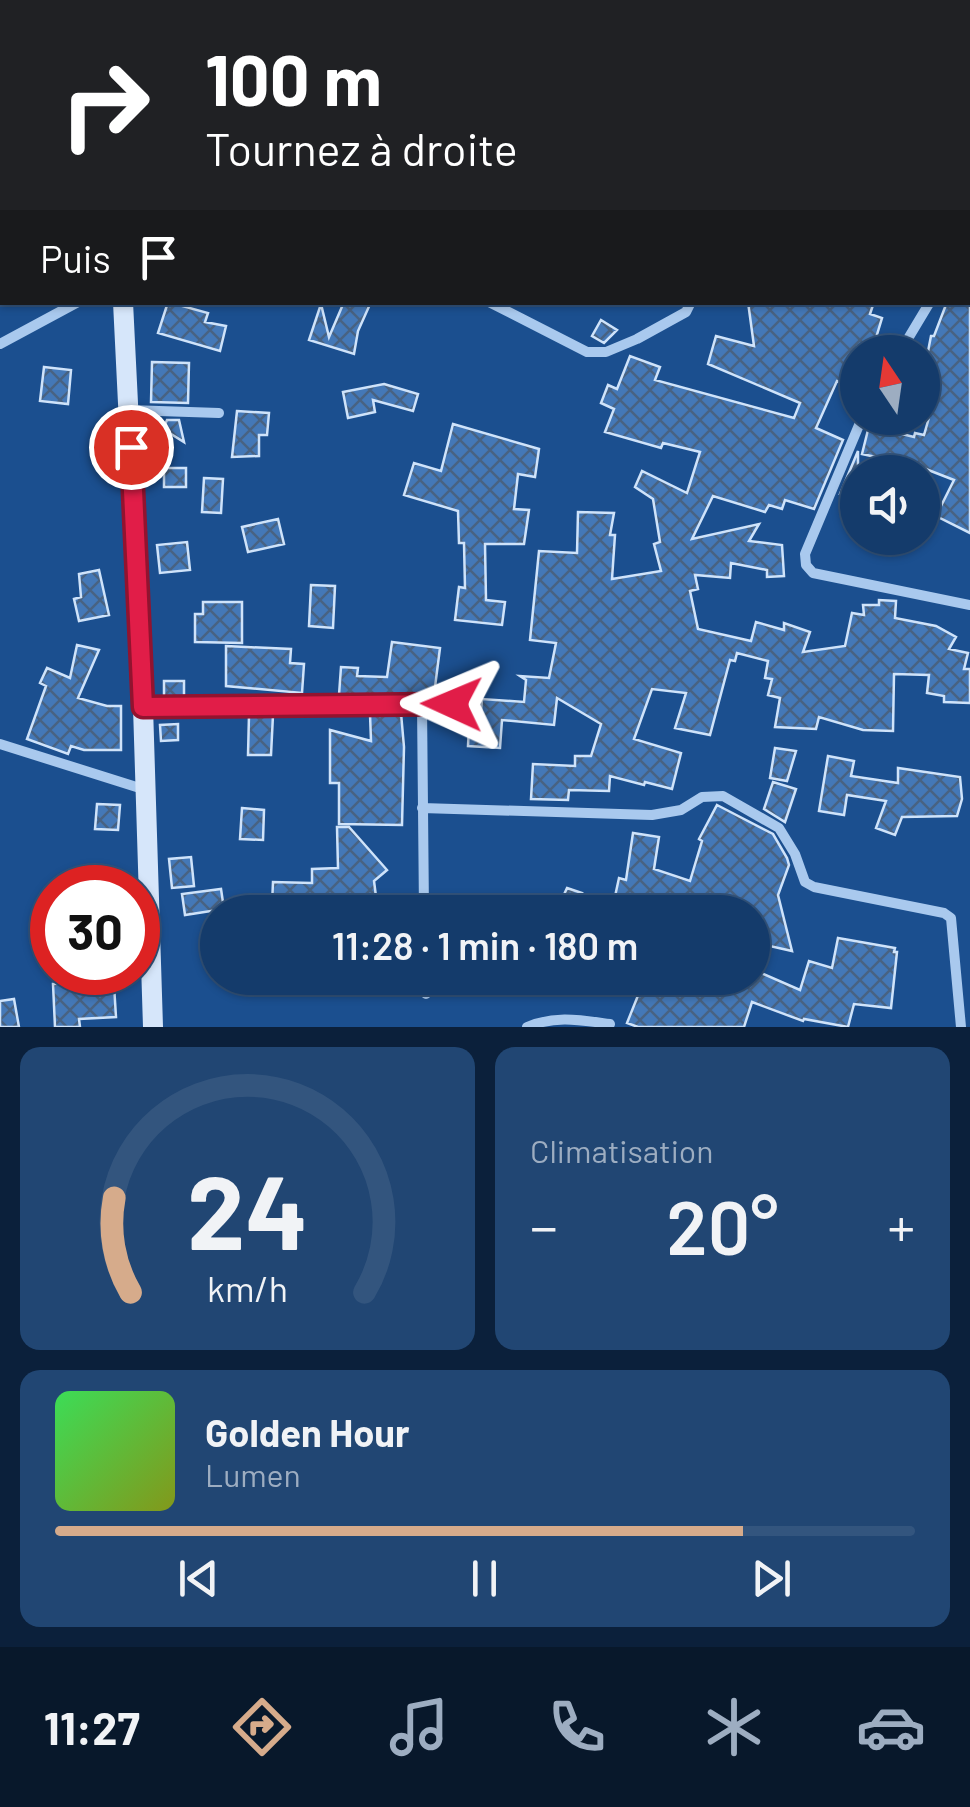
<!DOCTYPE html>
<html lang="fr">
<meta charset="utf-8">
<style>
:root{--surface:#143b6b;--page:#214673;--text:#f1f3f6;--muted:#9dadc1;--line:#33557e;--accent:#d6ab8b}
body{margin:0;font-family:Barlow,sans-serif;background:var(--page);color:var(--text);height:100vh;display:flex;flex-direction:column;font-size:38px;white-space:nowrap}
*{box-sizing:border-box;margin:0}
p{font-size:32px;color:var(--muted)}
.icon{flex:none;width:55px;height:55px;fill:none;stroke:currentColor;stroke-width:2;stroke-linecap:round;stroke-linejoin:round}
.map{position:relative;height:1027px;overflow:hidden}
.details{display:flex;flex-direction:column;gap:20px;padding:20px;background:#0b203b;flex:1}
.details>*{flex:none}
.guide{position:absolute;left:0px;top:0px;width:970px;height:305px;box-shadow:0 2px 8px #0004,0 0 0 2px var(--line);background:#202124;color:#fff;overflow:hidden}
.needle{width:65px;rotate:347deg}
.fabs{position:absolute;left:840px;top:335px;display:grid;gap:20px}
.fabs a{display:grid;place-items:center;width:100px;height:100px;border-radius:50%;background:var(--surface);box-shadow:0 2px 8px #0004,0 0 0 2px var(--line);font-size:50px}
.speed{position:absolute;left:30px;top:865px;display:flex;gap:20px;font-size:50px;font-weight:700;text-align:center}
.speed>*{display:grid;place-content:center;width:130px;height:130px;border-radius:50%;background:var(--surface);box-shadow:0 2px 8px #0004,0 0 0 2px var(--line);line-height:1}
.speed .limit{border:15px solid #d22;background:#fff;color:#111}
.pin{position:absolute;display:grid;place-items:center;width:85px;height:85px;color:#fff;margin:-42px;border:5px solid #fff;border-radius:50%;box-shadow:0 2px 10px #0007}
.me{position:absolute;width:110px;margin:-55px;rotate:271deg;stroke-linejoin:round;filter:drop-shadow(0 0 8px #0008)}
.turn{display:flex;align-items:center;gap:35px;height:210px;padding:0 40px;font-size:45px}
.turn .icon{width:130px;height:130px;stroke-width:2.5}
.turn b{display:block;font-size:70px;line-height:85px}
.then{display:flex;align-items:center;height:95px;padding:0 40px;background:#0003;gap:20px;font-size:38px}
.big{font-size:75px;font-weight:600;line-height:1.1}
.details .card{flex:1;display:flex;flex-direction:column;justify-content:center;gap:15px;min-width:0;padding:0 35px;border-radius:20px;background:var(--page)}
.details .dial{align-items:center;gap:0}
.dial svg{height:260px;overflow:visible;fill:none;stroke:var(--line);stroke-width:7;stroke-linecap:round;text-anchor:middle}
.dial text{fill:var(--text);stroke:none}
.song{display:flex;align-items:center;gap:30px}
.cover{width:120px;height:120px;border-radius:15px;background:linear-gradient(135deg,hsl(130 70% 55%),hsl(70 70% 35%))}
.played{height:10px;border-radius:5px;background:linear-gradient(90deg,var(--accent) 80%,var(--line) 80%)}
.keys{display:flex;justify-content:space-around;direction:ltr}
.heat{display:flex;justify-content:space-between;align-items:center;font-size:55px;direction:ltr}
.details .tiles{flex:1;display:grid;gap:20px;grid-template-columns:1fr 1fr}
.card:last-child{grid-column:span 2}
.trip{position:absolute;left:200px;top:895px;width:570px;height:100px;border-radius:50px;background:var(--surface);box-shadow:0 2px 8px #0004,0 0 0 2px var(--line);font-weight:600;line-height:100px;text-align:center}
.menu{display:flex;height:160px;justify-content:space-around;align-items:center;background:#08182b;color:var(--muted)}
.menu .icon{width:70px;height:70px}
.menu .active{color:var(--accent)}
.menu b{font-size:45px;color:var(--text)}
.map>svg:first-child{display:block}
</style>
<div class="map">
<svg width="970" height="1027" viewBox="0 0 970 1027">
<defs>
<pattern id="building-cross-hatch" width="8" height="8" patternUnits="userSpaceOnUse" patternTransform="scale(2.5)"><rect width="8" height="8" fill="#4478b7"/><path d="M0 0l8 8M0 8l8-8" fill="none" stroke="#486282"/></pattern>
</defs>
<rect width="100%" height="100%" fill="#1b4f8f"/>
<path fill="url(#building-cross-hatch)" stroke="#cfe3fa" stroke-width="2.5" d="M168,302L208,313L205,322L226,326L220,351L158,333Z
M344,302H371L358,331L354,354L309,340L321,304L329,337Z
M748,302H874L870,314L882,318L872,351L858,347V388L837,381L816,428L843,440L814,509L785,500L782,509L769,505L765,512L713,496L692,539L759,524L749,541L782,545L784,576L767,577V570L731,563L730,578L695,575L698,589L690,591L698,629L751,641L756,622L784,630V623L810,632L803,652L845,646L852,613L864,615L863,605H879V600L896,601L895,618L936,626L956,637L949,649L968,653L964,669H970V703L944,702V696L927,693L929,675L894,674L893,731L863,730L819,717L816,729L775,727L780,698L768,695L772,679L765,678L768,661L737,653L735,661L730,660L710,735L675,728L686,693L652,689L634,739L681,753L672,789L645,782L644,785L610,776L609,791L569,790L568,800L531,799L533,764L575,766V756H591L601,724L557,698L554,725L502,720L500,748L468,746L469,725L480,726L482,699L524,702L526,680L520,676L549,678L556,643L530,640L539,551L577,553L578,512L614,513L610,535H615L612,579L661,571L654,544L660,542L653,499L635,487L642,471L687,493L700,452L663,443L661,448L605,432L614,409L601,403L608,385L617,389L630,356L660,367L655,380L794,418L800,403L708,364L716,336L754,346Z
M947,302H970V533L936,516L954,480L900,459L899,462L862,454L869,426L914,437L915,433L924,435L934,400L922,397V382L931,336H934Z
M601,320L617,330L604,343L592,336Z
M152,362L189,363L188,403L151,402Z
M44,367L71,370L68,404L40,401Z
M384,384L418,394L413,411L373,400L375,412L348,418L343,392Z
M237,411L269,413L267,435H259V456L232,457Z
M167,420H179L184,442L163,429Z
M453,424L539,449L535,477L518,474L514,509L529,510L524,544H485L486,600L505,602L502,625L455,620L459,587L465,588L464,543H459L458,511L404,495L414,463L441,471Z
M858,451V500L840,494Z
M164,468H186V487H164Z
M204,478L223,479L221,513L202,512Z
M278,519L284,544L248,552L242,527Z
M187,542L190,570L160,573L157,545Z
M99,570L109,615L79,621L74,599L81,597L79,574Z
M311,585L335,586L333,628L309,626Z
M203,602H242V643L195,642V614H203Z
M392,642L440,648L434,695H339L341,667L358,668L357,676L387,677Z
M77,645L99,650L78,698L107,706H121V750H84L71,746L68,754L27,739L46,686L40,683L47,668L70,678Z
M226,646L291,649L290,663L304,664L302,693L226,686Z
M164,681H184V698H164Z
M401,713L404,747L402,825L339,824V783H330V730L371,741L370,714Z
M249,715H273L271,755H248Z
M178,724V740L161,741L160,725Z
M775,748L796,751L787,781L770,778Z
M828,756L854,761L851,776L898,783V768L960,777L962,799L957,816L902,817L895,835L876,828L886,801L847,795L844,815L819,811Z
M773,782L796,789L785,822L764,809Z
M97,804L120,805L118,830L95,829Z
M717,805L773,834L787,858L789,865L778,895L792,951L752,942V912H639L641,908L614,901L619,878L626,880L633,833L659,837L654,869L690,881L702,841L699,839Z
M242,808L264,810L263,840L240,839Z
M337,827H349L387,870L374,881L378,912H292L300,906L272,905L273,882L312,883V869L338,868Z
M191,857L194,886L172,888L169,859Z
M567,888L582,893L574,912H556Z
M221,889L224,909L185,915L182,894Z
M838,938L895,948L894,952H897L891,1008L854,1004L848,1027L804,1019L803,1021L752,1002L744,1027H638L627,1023L645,978H752V969L800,990L809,961L832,968Z
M89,982V987L114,985L116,1017L79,1019L80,1027H55L53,984Z
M14,999L19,1027H0V1001Z"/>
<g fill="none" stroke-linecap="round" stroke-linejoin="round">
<path stroke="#a9c9ee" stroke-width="10" d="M773,2L774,0
M968,215L970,209
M489,302L587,352H606L637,339L686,312L691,302
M0,344L78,302
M900,352L930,302
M129,410L219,413
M862,418L805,554L806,565L813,573L970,605
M422,704L424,912
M143,707L452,704
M0,744L146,790
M422,808L652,815L681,810L702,797L723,796L779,828L795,854L805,882L814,887L944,913L951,918L961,1027
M426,978V994
M527,1027C556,1015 580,1020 610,1024"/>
<path stroke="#d6e6fa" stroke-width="20" d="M100,0V2
M123,302L143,707L153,1027"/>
</g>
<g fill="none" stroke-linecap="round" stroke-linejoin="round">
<g stroke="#92132f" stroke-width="25">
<path id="route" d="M131,447L143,707L452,704"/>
</g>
<use href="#route" stroke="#e11d48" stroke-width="18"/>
</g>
</svg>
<div class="fabs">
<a><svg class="needle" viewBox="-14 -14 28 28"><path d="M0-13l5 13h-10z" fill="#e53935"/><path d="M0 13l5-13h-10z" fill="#9dadc1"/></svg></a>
<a><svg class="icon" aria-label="sound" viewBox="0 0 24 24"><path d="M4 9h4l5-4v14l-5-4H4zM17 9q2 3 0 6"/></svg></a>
</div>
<div class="speed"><div class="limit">30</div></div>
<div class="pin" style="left:131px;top:447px;background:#d93025"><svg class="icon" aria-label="arrive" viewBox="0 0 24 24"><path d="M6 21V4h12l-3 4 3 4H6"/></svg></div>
<svg class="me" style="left:452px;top:704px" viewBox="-20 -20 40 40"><path d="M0-17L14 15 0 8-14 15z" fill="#e11d48" stroke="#fff" stroke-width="4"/></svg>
<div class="trip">11:28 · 1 min · 180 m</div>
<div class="guide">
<div class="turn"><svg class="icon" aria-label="right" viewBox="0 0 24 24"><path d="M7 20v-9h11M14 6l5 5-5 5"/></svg><div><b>100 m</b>Tournez à droite</div></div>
<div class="then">Puis<svg class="icon" aria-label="arrive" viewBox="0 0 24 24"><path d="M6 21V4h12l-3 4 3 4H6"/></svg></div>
</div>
</div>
<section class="details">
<div class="tiles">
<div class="card dial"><svg viewBox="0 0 100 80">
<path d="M14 69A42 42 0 1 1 86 69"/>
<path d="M14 69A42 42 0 0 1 9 40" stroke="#d6ab8b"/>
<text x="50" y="56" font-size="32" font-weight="700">24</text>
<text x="50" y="72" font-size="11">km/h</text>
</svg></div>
<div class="card"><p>Climatisation</p>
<div class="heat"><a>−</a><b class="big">20°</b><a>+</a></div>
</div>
<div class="card">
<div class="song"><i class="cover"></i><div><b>Golden Hour</b><p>Lumen</p></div></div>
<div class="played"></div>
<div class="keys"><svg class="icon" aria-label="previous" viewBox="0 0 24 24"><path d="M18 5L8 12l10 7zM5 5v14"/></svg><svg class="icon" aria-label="pause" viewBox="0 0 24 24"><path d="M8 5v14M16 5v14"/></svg><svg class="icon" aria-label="next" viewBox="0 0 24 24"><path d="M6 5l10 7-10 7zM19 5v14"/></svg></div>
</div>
</div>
</section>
<nav class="menu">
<b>11:27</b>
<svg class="icon active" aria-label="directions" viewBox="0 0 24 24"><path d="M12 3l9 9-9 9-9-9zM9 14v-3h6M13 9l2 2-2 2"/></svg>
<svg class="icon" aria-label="music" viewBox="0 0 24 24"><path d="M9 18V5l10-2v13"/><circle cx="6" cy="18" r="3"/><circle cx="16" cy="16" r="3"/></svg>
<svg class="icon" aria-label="phone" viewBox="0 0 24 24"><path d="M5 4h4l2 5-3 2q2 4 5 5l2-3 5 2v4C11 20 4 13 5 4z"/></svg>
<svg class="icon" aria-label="climate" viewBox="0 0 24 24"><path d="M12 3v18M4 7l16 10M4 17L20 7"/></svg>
<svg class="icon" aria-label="car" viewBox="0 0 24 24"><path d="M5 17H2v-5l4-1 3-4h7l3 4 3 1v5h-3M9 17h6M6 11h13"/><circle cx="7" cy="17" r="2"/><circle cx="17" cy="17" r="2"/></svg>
</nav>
